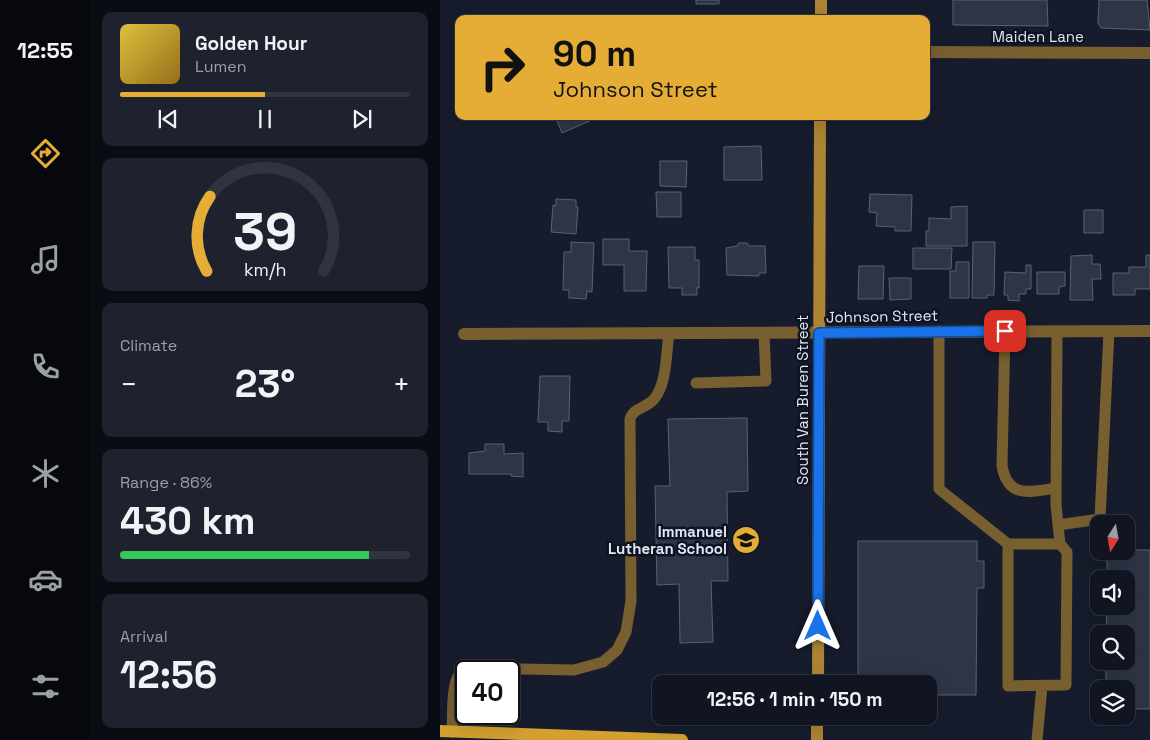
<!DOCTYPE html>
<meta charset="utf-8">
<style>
:root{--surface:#101521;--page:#1e222e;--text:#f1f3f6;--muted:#9c9fa5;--line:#30343f;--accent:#e5ad35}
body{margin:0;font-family:"Space Grotesk",sans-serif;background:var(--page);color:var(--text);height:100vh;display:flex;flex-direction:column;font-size:19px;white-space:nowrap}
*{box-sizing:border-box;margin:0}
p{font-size:16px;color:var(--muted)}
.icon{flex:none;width:28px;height:28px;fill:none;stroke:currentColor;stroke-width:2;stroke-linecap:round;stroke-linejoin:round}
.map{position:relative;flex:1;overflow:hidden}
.details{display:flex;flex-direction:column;gap:12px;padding:12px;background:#090c12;width:350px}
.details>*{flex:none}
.banner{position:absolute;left:15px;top:15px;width:475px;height:105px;border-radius:10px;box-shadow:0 5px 20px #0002,0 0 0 1px var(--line);background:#e5ad35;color:#111;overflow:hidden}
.needle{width:32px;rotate:191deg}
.tools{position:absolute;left:650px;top:515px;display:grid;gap:10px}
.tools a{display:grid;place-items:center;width:45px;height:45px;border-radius:10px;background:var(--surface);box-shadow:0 5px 20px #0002,0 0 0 1px var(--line);font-size:25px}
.speed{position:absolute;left:15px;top:660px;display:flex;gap:10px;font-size:25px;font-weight:700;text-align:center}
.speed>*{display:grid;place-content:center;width:65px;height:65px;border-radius:50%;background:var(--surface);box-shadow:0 5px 20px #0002,0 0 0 1px var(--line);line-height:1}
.speed .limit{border:2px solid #111;border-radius:8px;background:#fff;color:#111}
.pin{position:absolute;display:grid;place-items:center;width:42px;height:42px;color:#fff;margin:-21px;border-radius:10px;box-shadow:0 2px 8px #0006}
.me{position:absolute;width:55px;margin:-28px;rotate:0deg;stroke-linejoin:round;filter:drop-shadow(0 0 4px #0008)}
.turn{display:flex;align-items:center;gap:18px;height:105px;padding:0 15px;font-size:22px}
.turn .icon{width:65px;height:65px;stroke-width:2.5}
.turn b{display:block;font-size:35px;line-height:42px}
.big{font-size:38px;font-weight:700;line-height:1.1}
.details .tile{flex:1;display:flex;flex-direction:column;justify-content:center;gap:8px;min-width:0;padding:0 18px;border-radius:10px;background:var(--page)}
.details .dial{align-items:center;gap:0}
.dial svg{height:130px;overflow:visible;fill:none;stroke:var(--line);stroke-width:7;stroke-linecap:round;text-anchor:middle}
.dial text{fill:var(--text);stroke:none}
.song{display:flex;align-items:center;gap:15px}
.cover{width:60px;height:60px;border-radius:8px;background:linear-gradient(135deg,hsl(50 70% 55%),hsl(40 70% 35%))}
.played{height:5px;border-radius:2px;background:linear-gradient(90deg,var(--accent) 50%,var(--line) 50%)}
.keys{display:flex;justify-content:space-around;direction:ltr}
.heat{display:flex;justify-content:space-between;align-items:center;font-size:28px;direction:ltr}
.charge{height:8px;border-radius:4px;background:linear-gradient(90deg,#34c759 86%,var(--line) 0)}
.trip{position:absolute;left:212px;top:675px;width:285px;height:50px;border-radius:10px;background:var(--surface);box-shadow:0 5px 20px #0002,0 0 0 1px var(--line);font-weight:700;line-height:50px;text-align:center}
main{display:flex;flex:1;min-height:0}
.menu{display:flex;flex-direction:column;width:90px;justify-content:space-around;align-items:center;background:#06080d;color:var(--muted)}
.menu .icon{width:35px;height:35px}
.menu .on{color:var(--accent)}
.menu b{font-size:22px;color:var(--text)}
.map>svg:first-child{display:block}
</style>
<main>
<nav class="menu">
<b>12:55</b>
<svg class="icon on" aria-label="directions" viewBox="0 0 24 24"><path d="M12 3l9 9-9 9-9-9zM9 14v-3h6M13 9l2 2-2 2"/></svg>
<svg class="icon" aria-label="music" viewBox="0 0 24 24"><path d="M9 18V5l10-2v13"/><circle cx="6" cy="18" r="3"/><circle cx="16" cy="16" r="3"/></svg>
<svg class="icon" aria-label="phone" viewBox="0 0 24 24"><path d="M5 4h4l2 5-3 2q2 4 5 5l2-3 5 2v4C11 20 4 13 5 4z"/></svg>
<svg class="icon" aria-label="climate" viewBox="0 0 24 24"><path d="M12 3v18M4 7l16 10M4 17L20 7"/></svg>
<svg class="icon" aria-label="car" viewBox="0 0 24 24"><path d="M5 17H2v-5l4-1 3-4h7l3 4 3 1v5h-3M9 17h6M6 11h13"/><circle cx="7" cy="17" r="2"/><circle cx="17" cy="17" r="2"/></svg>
<svg class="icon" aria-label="filters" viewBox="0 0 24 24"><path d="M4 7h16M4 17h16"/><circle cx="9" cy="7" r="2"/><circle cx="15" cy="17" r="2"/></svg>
</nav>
<section class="details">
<div class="tile">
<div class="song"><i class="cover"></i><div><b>Golden Hour</b><p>Lumen</p></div></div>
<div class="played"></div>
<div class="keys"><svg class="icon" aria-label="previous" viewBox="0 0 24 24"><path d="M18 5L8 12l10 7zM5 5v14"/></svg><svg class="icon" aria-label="pause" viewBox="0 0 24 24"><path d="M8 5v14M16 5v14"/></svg><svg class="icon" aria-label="next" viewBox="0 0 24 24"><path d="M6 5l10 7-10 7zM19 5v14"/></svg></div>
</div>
<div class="tile dial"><svg viewBox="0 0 100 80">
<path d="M14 69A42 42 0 1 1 86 69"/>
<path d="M14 69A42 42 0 0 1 16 23" stroke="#e5ad35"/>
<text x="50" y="56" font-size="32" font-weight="700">39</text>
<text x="50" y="72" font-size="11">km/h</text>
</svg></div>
<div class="tile"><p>Climate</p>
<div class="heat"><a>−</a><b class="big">23°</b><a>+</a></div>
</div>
<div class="tile"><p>Range · 86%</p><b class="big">430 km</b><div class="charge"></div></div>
<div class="tile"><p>Arrival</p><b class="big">12:56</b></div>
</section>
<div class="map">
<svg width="710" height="740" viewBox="0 0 710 740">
<rect width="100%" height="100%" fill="#161c2c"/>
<path fill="#2e3546" stroke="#596174" d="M256,0H279V4H256Z
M513,0H607L608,26L513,25Z
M659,0H707L710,30L661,28L658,23Z
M115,116H161L122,133Z
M321,146L322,180H284V147Z
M220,161H247L246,187L220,186Z
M216,192H241V217H217Z
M430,194L472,195L471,231H455V227L436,226L437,213L429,212Z
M116,199L136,200V207H138L136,234L111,232L113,205L116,206Z
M527,206V246H486V231H489V218L511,219V207Z
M644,210H663V233H644Z
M163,239H189V251H207L206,291H184V265H163Z
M131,242L154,243L152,292L147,291L146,299L129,298V290H123L124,252H131Z
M533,242H555L554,295H547V298H532Z
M299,243H307L309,246H325L326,273H319V276L287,275L286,248L297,246Z
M228,247H255V260H259V288L257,287V295H242V288H229Z
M473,248H512L511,269H473Z
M652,255V264H660L661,279H652L653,300H630L631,256Z
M706,255H710V289H695V295H673V273H689V267H706Z
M516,262H529V298H510V271H516Z
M586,265H591V289H586V294H579V301L568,300V295H564L565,272L586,273Z
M419,266H444L443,299H418Z
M597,272H625V286L619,287V294H597Z
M449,278H471V299L450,300Z
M100,376H130L129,421H122V432L108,431V422H98Z
M307,418L308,491L287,492L288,581H271L273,642L240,643L239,584L217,585L215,486H230L228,419Z
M45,444H64V454L83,453V477L71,476V474H29V453L45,451Z
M418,541H537V561H544V588H537L536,695H489V684H418Z
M686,550H710V709H686V689H666V661H686V634H666L667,606H686V579H667V551Z"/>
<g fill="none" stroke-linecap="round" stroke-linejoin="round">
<path stroke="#775f30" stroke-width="11" d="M499,331V489L568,544
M565,331L562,466C568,499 590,492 616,488
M617,331L616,505L620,544
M256,383L326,381L324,333
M618,525L660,519L669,331
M568,544H620L627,552L626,685L568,686Z
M12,732C13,719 11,685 19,675C23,670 31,668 37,668L134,670L163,662L177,650L186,632L191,601L190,419C194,407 207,408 214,399C227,384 226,353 229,334
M597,740L602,686"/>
<path stroke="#775f30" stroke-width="12" d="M486,52L710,53
M24,334L710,331"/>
<path stroke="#ac8433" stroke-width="12" d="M381,19V0
M378,684L380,116
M377,740V716"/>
<path stroke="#d4a131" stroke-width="12" d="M0,731L242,740"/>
</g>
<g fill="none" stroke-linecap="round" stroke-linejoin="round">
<g stroke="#114b97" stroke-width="12">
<path id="route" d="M378,626L379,333L565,331"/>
</g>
<use href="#route" stroke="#1a73e8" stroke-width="9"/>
</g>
<defs>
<g id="school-disc" transform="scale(1.4375)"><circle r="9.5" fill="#e5ad35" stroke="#0d1322"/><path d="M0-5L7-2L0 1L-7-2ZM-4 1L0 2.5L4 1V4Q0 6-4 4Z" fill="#111"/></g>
</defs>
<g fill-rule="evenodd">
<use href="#school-disc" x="306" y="540"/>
</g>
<g text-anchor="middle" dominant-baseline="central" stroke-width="5" stroke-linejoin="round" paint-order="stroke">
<g font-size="15" fill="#e1e6f1" stroke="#0d1322">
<text x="598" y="36">Maiden Lane</text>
<text transform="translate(442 316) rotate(-1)">Johnson Street</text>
<text transform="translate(362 400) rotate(-90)">South Van Buren Street</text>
</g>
<g font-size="15" font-weight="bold" fill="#e1e6f1" stroke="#0d1322" text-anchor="end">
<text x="287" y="531">Immanuel<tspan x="287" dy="17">Lutheran School</tspan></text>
</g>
</g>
</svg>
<div class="tools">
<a><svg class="needle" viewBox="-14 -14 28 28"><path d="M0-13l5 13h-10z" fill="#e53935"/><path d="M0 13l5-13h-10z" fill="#9c9fa5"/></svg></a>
<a><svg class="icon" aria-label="sound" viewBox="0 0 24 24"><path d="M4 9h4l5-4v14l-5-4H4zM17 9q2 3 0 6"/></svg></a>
<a><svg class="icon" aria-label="search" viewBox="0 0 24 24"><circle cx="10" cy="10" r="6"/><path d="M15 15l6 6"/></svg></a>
<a><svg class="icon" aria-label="layers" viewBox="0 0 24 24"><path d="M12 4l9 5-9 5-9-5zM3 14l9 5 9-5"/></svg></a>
</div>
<div class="speed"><div class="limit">40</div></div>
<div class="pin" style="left:565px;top:331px;background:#d93025"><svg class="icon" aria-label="arrive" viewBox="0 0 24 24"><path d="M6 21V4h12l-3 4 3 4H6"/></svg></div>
<svg class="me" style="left:378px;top:626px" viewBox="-20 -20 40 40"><path d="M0-17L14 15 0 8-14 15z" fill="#1a73e8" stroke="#fff" stroke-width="4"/></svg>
<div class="trip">12:56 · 1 min · 150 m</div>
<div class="banner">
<div class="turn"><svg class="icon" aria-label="right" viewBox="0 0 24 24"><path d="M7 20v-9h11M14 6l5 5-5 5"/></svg><div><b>90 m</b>Johnson Street</div></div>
</div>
</div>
</main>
